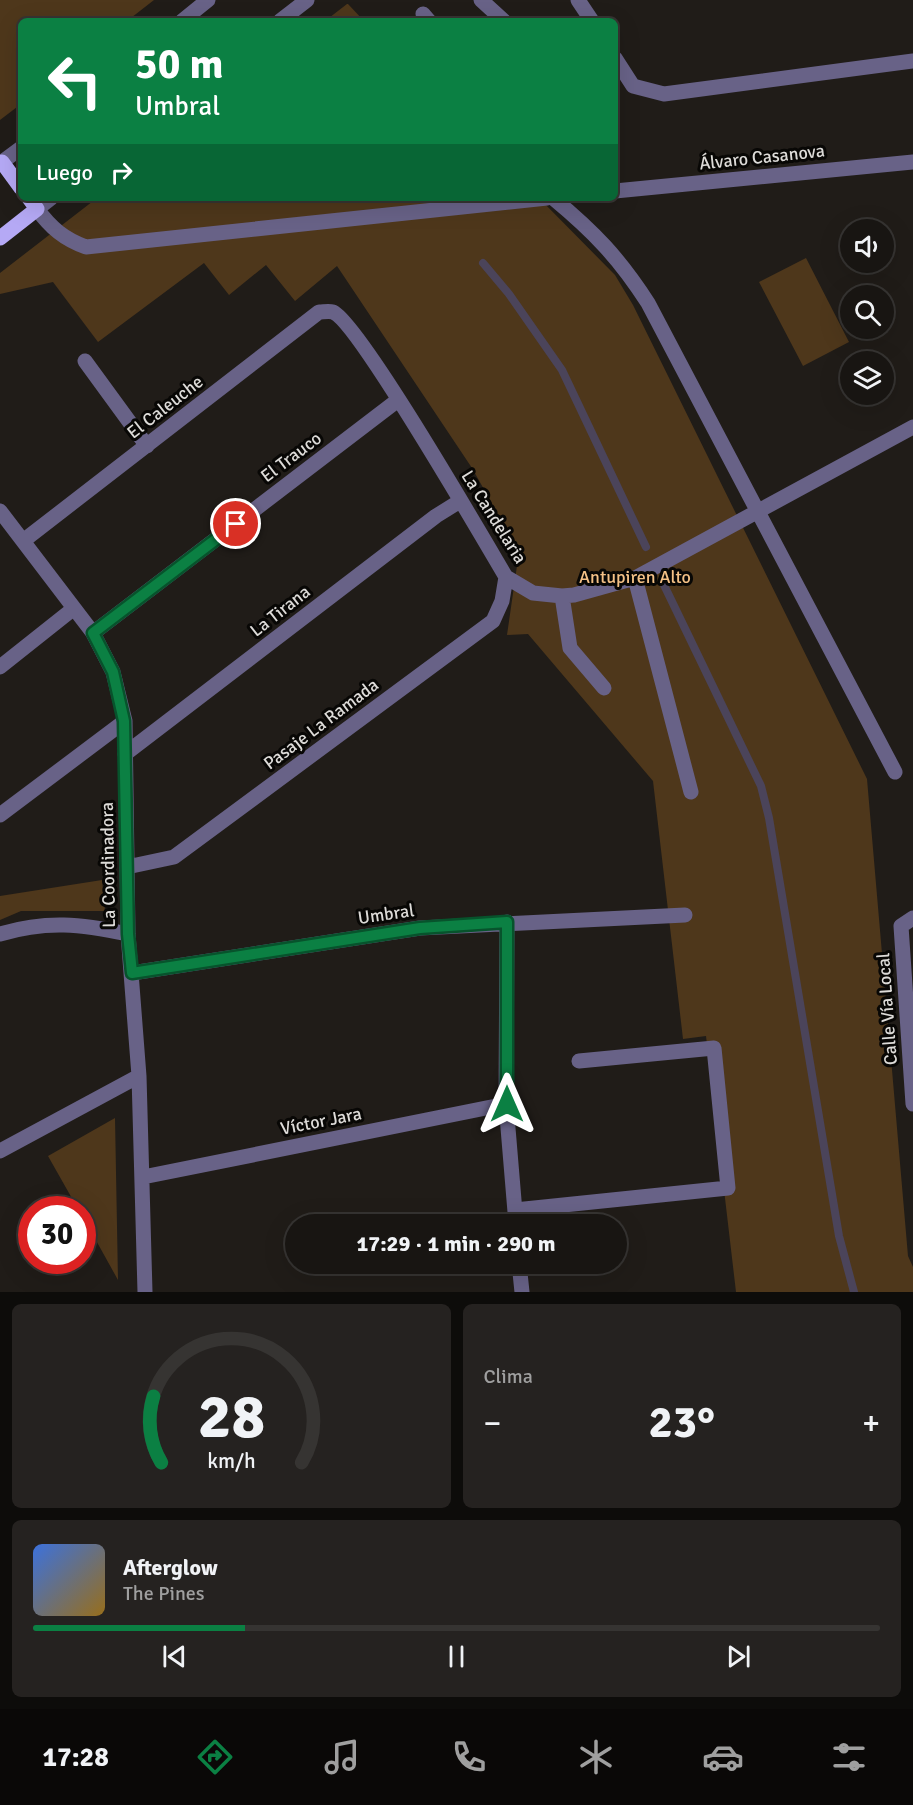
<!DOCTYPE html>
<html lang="es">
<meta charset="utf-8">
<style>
:root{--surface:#181512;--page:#252220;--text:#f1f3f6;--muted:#9f9f9f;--line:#363432;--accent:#0b8043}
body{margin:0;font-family:Signika,sans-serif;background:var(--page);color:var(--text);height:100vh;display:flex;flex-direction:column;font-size:22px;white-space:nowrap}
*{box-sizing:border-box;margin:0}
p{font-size:20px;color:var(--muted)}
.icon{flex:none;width:33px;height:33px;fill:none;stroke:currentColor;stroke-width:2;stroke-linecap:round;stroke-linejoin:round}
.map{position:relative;height:1292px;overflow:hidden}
.details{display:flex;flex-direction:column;gap:12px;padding:12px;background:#0d0c0a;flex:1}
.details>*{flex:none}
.top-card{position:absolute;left:18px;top:18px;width:600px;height:183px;border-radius:9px;box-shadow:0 6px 24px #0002,0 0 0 2px var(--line);background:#0b8043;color:#fff;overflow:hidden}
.tools{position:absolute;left:840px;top:219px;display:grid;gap:12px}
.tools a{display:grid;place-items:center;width:54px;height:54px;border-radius:50%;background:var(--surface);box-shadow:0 6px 24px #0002,0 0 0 2px var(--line);font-size:30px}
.speed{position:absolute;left:18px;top:1196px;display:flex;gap:12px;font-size:30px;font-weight:700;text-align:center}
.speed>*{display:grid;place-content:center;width:78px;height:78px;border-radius:50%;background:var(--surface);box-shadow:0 6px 24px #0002,0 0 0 2px var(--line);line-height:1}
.speed .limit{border:9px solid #d22;background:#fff;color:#111}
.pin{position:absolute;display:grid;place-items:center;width:51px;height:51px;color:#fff;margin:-26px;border:3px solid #fff;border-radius:50%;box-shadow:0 2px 6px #0007}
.me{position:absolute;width:66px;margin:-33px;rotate:0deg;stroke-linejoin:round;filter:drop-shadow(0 0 4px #0008)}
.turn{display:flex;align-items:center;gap:21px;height:126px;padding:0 18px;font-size:27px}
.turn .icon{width:78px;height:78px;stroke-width:2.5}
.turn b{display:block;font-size:42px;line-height:51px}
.then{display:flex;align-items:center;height:57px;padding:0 18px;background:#0003;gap:12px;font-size:22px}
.big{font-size:45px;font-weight:800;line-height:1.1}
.details .card{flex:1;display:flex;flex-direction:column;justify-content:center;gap:9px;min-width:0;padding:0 21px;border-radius:9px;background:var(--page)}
.details .dial{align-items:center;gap:0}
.dial svg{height:156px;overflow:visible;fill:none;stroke:var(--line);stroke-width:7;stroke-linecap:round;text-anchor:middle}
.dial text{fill:var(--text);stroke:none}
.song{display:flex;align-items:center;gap:18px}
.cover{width:72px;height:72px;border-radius:9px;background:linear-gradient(135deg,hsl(220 70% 55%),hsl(40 70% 35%))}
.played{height:6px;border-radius:3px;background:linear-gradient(90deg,var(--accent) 25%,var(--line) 25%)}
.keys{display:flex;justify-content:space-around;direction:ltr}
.heat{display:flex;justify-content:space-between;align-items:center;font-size:33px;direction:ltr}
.details .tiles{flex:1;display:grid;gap:12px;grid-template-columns:1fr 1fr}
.card:last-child{grid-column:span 2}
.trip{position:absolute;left:285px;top:1214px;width:342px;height:60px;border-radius:30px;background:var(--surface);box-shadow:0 6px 24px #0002,0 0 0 2px var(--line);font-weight:800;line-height:60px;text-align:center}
.tabs{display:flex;height:96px;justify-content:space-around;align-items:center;background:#0a0807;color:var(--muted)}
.tabs .icon{width:42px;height:42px}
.tabs .on{color:var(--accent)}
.tabs b{font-size:27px;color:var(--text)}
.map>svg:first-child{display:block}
</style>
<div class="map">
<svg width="913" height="1292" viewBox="0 0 913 1292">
<rect width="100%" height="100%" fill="#201c18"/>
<path fill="#4e371b" d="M0,0H154L127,21H21V104L0,120Z
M348,4L364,21H325L347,4Z
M97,198H539L615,275L633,305L867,779L908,1256L913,1267V1292H736L706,1036L683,1039L653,781L528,634L507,635L519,552L472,468L337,266L295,301L266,265L229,295L204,263L98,342L53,282L0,294V273Z
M806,258L849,342L803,366L759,282Z
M102,880L105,911H21L0,920V896Z
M115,1118L118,1280L83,1217L82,1209H78L48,1156Z"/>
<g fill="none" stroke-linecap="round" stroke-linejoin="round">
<path stroke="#4b445a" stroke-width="8" d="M483,263L509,294L562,370L646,547
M664,585L761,786L769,818L839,1236L854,1292"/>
<path stroke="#686287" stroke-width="15" d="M481,0L504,21
M578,0L592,21
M423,14L429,21
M182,21L208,0
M280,21L307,0
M615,58L633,86L664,94L913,61
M2,162L21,148
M615,191L913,162
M51,198L37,209C51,228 64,239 86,247L547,198
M553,198C594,232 619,258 648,303L895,772
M85,361L147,446
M0,511L93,633L113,672L125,721L128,934L139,1076L145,1292
M23,541L319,312C323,312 329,311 333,312C358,322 484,540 506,577L533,593L562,596L574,595L635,578L913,427
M635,578L691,792
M562,596L570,648L604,688
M93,633L398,400
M0,667L73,609
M125,754L436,516L460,501
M0,815L125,721
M127,867L174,857L493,621L502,601L506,577
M913,918L901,926L913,1104
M507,922L506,1104L516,1224
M0,934C47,920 81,924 128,934
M132,973L420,928L685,915
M0,1151L139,1076
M143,1177L506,1104
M515,1210L728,1188L714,1048L579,1061
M519,1263L522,1292"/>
<path stroke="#b5a9f5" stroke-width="15" d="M0,164L2,162L21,188
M0,238L37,209L29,198"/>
</g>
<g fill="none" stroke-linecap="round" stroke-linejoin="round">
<g stroke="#07532c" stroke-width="15">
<path id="route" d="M236,524L93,633L113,672L124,721L128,934L132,973L420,928L507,922V1104"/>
</g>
<use href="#route" stroke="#0b8043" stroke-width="10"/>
</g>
<g text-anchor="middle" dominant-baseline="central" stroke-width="6" stroke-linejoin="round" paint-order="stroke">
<g font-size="18" fill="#dddbd8" stroke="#080705">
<text transform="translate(762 157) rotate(-6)">Álvaro Casanova</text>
<text transform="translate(165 407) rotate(-38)">El Caleuche</text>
<text transform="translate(291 457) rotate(-37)">El Trauco</text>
<text transform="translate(494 517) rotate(58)">La Candelaria</text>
<text transform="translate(280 611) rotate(-38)">La Tirana</text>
<text transform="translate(321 724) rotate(-37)">Pasaje La Ramada</text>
<text transform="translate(108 865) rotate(-91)">La Coordinadora</text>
<text transform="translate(386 914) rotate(-8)">Umbral</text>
<text transform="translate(887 1009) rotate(-94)">Calle Vía Local</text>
<text transform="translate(321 1121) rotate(-11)">Víctor Jara</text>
</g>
<g font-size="18" fill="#f4c186" stroke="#080705">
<text x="635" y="577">Antupiren Alto</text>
</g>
</g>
</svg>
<div class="tools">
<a><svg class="icon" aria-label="sound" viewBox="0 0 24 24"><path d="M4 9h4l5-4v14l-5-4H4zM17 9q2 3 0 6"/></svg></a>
<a><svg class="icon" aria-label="search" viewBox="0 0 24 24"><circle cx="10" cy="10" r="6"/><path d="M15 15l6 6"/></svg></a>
<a><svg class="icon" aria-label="layers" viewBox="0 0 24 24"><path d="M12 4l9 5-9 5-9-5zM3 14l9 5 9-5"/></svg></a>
</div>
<div class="speed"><div class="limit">30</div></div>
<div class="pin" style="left:236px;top:524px;background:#d93025"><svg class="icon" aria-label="arrive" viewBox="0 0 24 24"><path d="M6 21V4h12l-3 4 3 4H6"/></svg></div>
<svg class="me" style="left:507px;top:1104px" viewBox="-20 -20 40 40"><path d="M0-17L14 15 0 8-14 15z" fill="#0b8043" stroke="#fff" stroke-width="4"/></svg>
<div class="trip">17:29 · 1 min · 290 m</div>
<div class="top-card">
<div class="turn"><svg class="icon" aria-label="left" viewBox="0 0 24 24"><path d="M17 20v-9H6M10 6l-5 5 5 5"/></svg><div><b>50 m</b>Umbral</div></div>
<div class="then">Luego<svg class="icon" aria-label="right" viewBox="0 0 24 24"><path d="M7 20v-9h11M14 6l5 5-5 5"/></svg></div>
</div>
</div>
<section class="details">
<div class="tiles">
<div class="card dial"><svg viewBox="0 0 100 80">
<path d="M14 69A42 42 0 1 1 86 69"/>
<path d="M14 69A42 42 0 0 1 10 35" stroke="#0b8043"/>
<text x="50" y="56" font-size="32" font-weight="700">28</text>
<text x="50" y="72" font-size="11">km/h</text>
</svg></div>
<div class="card"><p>Clima</p>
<div class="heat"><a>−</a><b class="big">23°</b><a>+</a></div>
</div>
<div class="card">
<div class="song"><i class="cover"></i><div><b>Afterglow</b><p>The Pines</p></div></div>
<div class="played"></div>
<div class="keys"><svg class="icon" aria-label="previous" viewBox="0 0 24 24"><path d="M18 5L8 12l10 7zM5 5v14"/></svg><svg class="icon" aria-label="pause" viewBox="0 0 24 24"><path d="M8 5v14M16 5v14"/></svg><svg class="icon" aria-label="next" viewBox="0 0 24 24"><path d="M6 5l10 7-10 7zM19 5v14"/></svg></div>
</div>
</div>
</section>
<nav class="tabs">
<b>17:28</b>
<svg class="icon on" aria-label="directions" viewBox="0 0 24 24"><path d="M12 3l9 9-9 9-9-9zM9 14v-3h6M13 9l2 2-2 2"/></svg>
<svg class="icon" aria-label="music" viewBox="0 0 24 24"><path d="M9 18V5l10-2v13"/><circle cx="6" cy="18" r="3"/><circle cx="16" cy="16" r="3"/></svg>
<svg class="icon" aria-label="phone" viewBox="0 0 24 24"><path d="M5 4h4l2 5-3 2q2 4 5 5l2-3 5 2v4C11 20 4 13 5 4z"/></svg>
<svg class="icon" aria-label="climate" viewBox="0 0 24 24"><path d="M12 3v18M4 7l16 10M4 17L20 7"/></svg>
<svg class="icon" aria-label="car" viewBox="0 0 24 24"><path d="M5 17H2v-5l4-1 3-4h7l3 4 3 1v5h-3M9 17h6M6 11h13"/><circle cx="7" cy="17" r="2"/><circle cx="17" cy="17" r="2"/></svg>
<svg class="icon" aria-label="filters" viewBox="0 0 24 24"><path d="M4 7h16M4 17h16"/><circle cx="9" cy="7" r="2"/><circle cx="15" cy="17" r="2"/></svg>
</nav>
